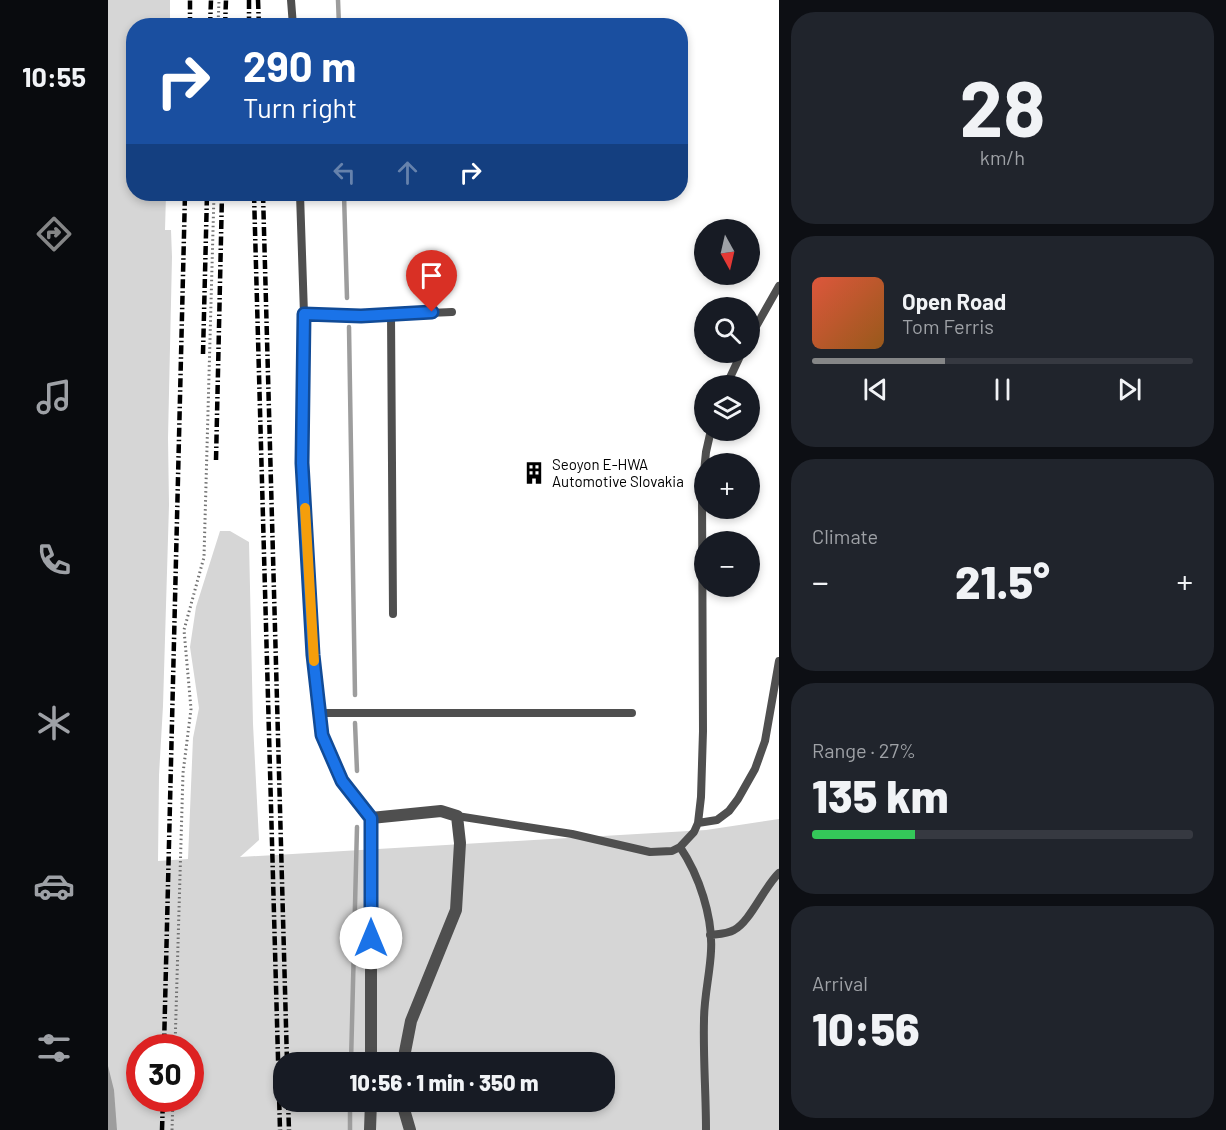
<!DOCTYPE html>
<meta charset="utf-8">
<style>
:root{--surface:#171b24;--page:#20242c;--text:#f1f3f6;--muted:#9ea1a6;--line:#363941;--accent:#858687}
body{margin:0;font-family:Barlow,sans-serif;background:var(--page);color:var(--text);height:100vh;display:flex;flex-direction:column;font-size:22px;white-space:nowrap}
*{box-sizing:border-box;margin:0}
p{font-size:20px;color:var(--muted)}
.icon{flex:none;width:33px;height:33px;fill:none;stroke:currentColor;stroke-width:2;stroke-linecap:round;stroke-linejoin:round}
.map{position:relative;flex:1;overflow:hidden}
.drawer{display:flex;flex-direction:column;gap:12px;padding:12px;background:#0d0f14;width:447px}
.drawer>*{flex:none}
.banner{position:absolute;left:18px;top:18px;width:562px;height:183px;border-radius:24px;box-shadow:0 3px 9px #0003;background:#1a4fa0;color:#fff;overflow:hidden}
.needle{width:39px;rotate:172deg}
.tools{position:absolute;left:586px;top:219px;display:grid;gap:12px}
.tools a{display:grid;place-items:center;width:66px;height:66px;border-radius:50%;background:var(--surface);box-shadow:0 3px 9px #0003;font-size:30px}
.speed{position:absolute;left:18px;top:1034px;display:flex;gap:12px;font-size:30px;font-weight:700;text-align:center}
.speed>*{display:grid;place-content:center;width:78px;height:78px;border-radius:50%;background:var(--surface);box-shadow:0 3px 9px #0003;line-height:1}
.speed .limit{border:9px solid #d22;background:#fff;color:#111}
.pin{position:absolute;display:grid;place-items:center;width:51px;height:51px;color:#fff;margin:-62px -26px;border-radius:50% 50% 50% 0;rotate:-45deg;box-shadow:0 0 6px #0007}
.pin .icon{rotate:45deg}
.me{position:absolute;width:66px;margin:-33px;rotate:0deg;stroke-linejoin:round;filter:drop-shadow(0 0 4px #0008)}
.turn{display:flex;align-items:center;gap:21px;height:126px;padding:0 18px;font-size:27px}
.turn .icon{width:78px;height:78px;stroke-width:2.5}
.turn b{display:block;font-size:42px;line-height:51px}
.lanes{display:flex;align-items:center;height:57px;padding:0 18px;background:#0003;justify-content:center;gap:30px;direction:ltr}
.lanes .off{opacity:.35}
.big{font-size:45px;font-weight:800;line-height:1.1}
.drawer .tile{flex:1;display:flex;flex-direction:column;justify-content:center;gap:9px;min-width:0;padding:0 21px;border-radius:24px;background:var(--page)}
.drawer .dial{align-items:center;gap:0}
.dial b{font-size:78px;line-height:1}
.song{display:flex;align-items:center;gap:18px}
.cover{width:72px;height:72px;border-radius:9px;background:linear-gradient(135deg,hsl(10 70% 55%),hsl(30 70% 35%))}
.played{height:6px;border-radius:3px;background:linear-gradient(90deg,var(--accent) 35%,var(--line) 35%)}
.keys{display:flex;justify-content:space-around;direction:ltr}
.heat{display:flex;justify-content:space-between;align-items:center;font-size:33px;direction:ltr}
.charge{height:9px;border-radius:4px;background:linear-gradient(90deg,#34c759 27%,var(--line) 0)}
.trip{position:absolute;left:165px;top:1052px;width:342px;height:60px;border-radius:24px;background:var(--surface);box-shadow:0 3px 9px #0003;font-weight:800;line-height:60px;text-align:center}
main{display:flex;flex:1;min-height:0}
.tab-bar{display:flex;flex-direction:column;width:108px;justify-content:space-around;align-items:center;background:#090b0e;color:var(--muted)}
.tab-bar .icon{width:42px;height:42px}
.tab-bar .active{color:var(--accent)}
.tab-bar b{font-size:27px;color:var(--text)}
.map>svg:first-child{display:block}
</style>
<main>
<nav class="tab-bar">
<b>10:55</b>
<svg class="icon active" aria-label="directions" viewBox="0 0 24 24"><path d="M12 3l9 9-9 9-9-9zM9 14v-3h6M13 9l2 2-2 2"/></svg>
<svg class="icon" aria-label="music" viewBox="0 0 24 24"><path d="M9 18V5l10-2v13"/><circle cx="6" cy="18" r="3"/><circle cx="16" cy="16" r="3"/></svg>
<svg class="icon" aria-label="phone" viewBox="0 0 24 24"><path d="M5 4h4l2 5-3 2q2 4 5 5l2-3 5 2v4C11 20 4 13 5 4z"/></svg>
<svg class="icon" aria-label="climate" viewBox="0 0 24 24"><path d="M12 3v18M4 7l16 10M4 17L20 7"/></svg>
<svg class="icon" aria-label="car" viewBox="0 0 24 24"><path d="M5 17H2v-5l4-1 3-4h7l3 4 3 1v5h-3M9 17h6M6 11h13"/><circle cx="7" cy="17" r="2"/><circle cx="17" cy="17" r="2"/></svg>
<svg class="icon" aria-label="filters" viewBox="0 0 24 24"><path d="M4 7h16M4 17h16"/><circle cx="9" cy="7" r="2"/><circle cx="15" cy="17" r="2"/></svg>
</nav>
<div class="map">
<svg width="671" height="1130" viewBox="0 0 671 1130">
<rect width="100%" height="100%" fill="#fff"/>
<path fill="#d6d6d6" fill-rule="evenodd" d="M0,0H62V25L26,26V194H58L57,230H63L64,257L60,438L61,505L55,706L51,775L50,861L80,859L85,738L91,708L82,647L88,607L112,531H122L141,542L145,724L151,840L132,857L598,830L671,819V1130H0ZM32,1047H82V1098H32ZM176,1062H496V1101H176Z"/>
<path fill="#9d9d9d" d="M0,1066L6,1090L9,1130H0Z"/>
<g fill="none" stroke-linecap="round" stroke-linejoin="round">
<path stroke="#9d9d9d" stroke-width="4.5" d="M230,0L231,26
M236,194L239,298
M241,327L247,695
M247,723L249,771
M243,1062L249,827
M242,1130V1101"/>
<path stroke="#717171" stroke-width="3" stroke-dasharray="1.5 3" stroke-linecap="butt" d="M110,26L111,0
M67,1047L75,773L83,709L76,630L96,557L106,194
M64,1130L65,1098"/>
<path stroke="#4f4f4f" stroke-width="8" d="M183,0L185,26
M192,194L196,314L194,463L205,655L215,735L234,781L263,818
M196,314L253,316L344,312
M283,314L285,614
M642,337L671,286
M618,386L634,352
M212,713H524
M349,816L464,834L542,852L564,851L572,847L586,832L590,823L593,797L595,731L594,492L598,452L603,430
M590,823L609,820L621,811L630,799L647,769L657,741L671,661
M572,847C591,875 605,917 603,951C602,974 596,996 596,1020C595,1056 598,1093 598,1130
M602,935C611,934 619,934 626,930C642,922 656,887 671,873"/>
<path stroke="#4f4f4f" stroke-width="12" d="M263,1062V818L333,811L349,816L352,843L348,910L303,1021L295,1062
M295,1101V1106L302,1130
M262,1130L263,1101"/>
<path stroke="#000" stroke-width="4.5" stroke-dasharray="9 3 1.5 3" stroke-linecap="butt" d="M141,0V26
M150,0L151,26
M82,26V0
M102,26L103,0
M117,26L118,0
M146,194L172,1130
M155,194L179,1062
M95,354L99,194
M108,460L114,194
M56,1047L77,194
M180,1101L181,1130
M54,1130L55,1098"/>
</g>
<g fill="none" stroke-linecap="round" stroke-linejoin="round">
<g stroke="#114b97" stroke-width="15">
<path id="route" d="M263,938V818L234,781L214,735L205,655L194,463L196,314L253,316L324,312"/>
</g>
<use href="#route" stroke="#1a73e8" stroke-width="10"/>
<path stroke="#f59e0b" stroke-width="10" d="M197,508L206,661"/>
</g>
<defs>
<g id="building-bare" transform="scale(1.8)"><path d="M-4-6H4V6H1V3H-1V6H-4ZM-2.5-4.3h1.7v1.8h-1.7ZM.8-4.3h1.7v1.8H.8ZM-2.5-1h1.7V.8h-1.7ZM.8-1h1.7V.8H.8Z" fill="#000" stroke="#fff" stroke-width="2.5" paint-order="stroke"/></g>
</defs>
<g fill-rule="evenodd">
<use href="#building-bare" x="426" y="473"/>
</g>
<g text-anchor="middle" dominant-baseline="central" stroke-width="4.5" stroke-linejoin="round" paint-order="stroke">
<g font-size="15" fill="#000" stroke="#fff" text-anchor="start">
<text x="444" y="464">Seoyon E-HWA<tspan x="444" dy="17">Automotive Slovakia</tspan></text>
</g>
</g>
</svg>
<div class="tools">
<a><svg class="needle" viewBox="-14 -14 28 28"><path d="M0-13l5 13h-10z" fill="#e53935"/><path d="M0 13l5-13h-10z" fill="#9ea1a6"/></svg></a>
<a><svg class="icon" aria-label="search" viewBox="0 0 24 24"><circle cx="10" cy="10" r="6"/><path d="M15 15l6 6"/></svg></a>
<a><svg class="icon" aria-label="layers" viewBox="0 0 24 24"><path d="M12 4l9 5-9 5-9-5zM3 14l9 5 9-5"/></svg></a>
<a>+</a>
<a>−</a>
</div>
<div class="speed"><div class="limit">30</div></div>
<div class="pin" style="left:324px;top:312px;background:#d93025"><svg class="icon" aria-label="arrive" viewBox="0 0 24 24"><path d="M6 21V4h12l-3 4 3 4H6"/></svg></div>
<svg class="me" style="left:263px;top:938px" viewBox="-20 -20 40 40"><circle r="19" fill="#fff"/><path d="M0-13L10 11 0 6-10 11z" fill="#1a73e8"/></svg>
<div class="trip">10:56 · 1 min · 350 m</div>
<div class="banner">
<div class="turn"><svg class="icon" aria-label="right" viewBox="0 0 24 24"><path d="M7 20v-9h11M14 6l5 5-5 5"/></svg><div><b>290 m</b>Turn right</div></div>
<div class="lanes"><svg class="icon off" aria-label="left" viewBox="0 0 24 24"><path d="M17 20v-9H6M10 6l-5 5 5 5"/></svg><svg class="icon off" aria-label="ahead" viewBox="0 0 24 24"><path d="M12 20V5M6 11l6-6 6 6"/></svg><svg class="icon" aria-label="right" viewBox="0 0 24 24"><path d="M7 20v-9h11M14 6l5 5-5 5"/></svg></div>
</div>
</div>
<section class="drawer">
<div class="tile dial"><b>28</b><p>km/h</p></div>
<div class="tile">
<div class="song"><i class="cover"></i><div><b>Open Road</b><p>Tom Ferris</p></div></div>
<div class="played"></div>
<div class="keys"><svg class="icon" aria-label="previous" viewBox="0 0 24 24"><path d="M18 5L8 12l10 7zM5 5v14"/></svg><svg class="icon" aria-label="pause" viewBox="0 0 24 24"><path d="M8 5v14M16 5v14"/></svg><svg class="icon" aria-label="next" viewBox="0 0 24 24"><path d="M6 5l10 7-10 7zM19 5v14"/></svg></div>
</div>
<div class="tile"><p>Climate</p>
<div class="heat"><a>−</a><b class="big">21.5°</b><a>+</a></div>
</div>
<div class="tile"><p>Range · 27%</p><b class="big">135 km</b><div class="charge"></div></div>
<div class="tile"><p>Arrival</p><b class="big">10:56</b></div>
</section>
</main>
